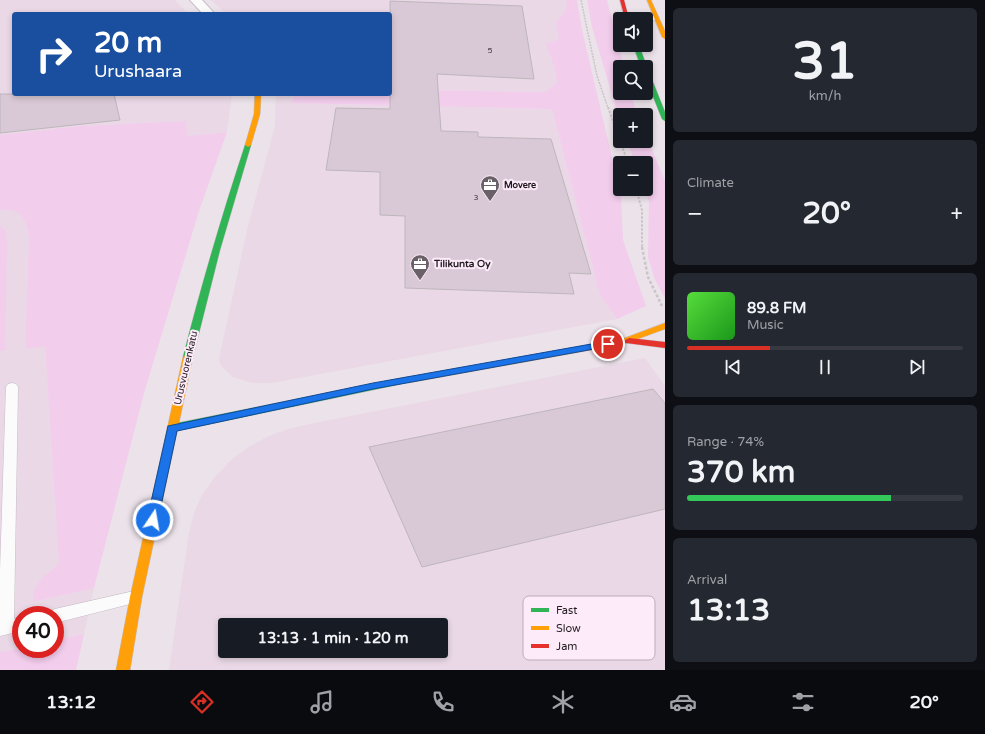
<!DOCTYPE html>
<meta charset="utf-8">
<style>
:root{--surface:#171b24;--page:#242831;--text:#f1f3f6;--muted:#9ea1a6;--line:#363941;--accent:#d93025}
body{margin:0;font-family:"Varela Round",sans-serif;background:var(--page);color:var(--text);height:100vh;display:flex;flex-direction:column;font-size:15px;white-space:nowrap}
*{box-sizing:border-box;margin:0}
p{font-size:13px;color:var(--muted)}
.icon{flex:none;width:22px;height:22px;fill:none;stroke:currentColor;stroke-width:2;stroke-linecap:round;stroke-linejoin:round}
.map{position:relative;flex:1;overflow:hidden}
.details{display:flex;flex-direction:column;gap:8px;padding:8px;background:#0d0f14;width:320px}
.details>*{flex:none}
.guide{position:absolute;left:12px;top:12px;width:380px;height:84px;border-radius:4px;box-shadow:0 2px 6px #0003;background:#1a4fa0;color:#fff;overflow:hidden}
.buttons{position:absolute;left:613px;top:12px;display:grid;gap:8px}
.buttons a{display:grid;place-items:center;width:40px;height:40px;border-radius:4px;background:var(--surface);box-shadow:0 2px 6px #0003;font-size:20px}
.speed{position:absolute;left:12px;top:606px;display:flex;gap:8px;font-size:20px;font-weight:700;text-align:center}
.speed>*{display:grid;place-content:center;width:52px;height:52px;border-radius:50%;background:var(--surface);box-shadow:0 2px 6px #0003;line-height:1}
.speed .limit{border:6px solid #d22;background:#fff;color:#111}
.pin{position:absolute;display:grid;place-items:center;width:34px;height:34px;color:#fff;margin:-17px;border:2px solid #fff;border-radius:50%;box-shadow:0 1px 4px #0007}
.me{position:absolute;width:44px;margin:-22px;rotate:12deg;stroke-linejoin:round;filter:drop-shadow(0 0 3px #0008)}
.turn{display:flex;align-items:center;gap:14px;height:84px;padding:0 16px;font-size:18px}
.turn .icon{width:52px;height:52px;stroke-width:2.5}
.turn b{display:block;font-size:28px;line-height:34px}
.big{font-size:30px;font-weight:800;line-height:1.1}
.details .widget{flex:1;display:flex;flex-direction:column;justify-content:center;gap:6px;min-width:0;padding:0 14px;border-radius:6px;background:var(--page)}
.details .dial{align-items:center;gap:0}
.dial b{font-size:52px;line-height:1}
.song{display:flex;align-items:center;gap:12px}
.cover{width:48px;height:48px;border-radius:6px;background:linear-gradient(135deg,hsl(110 70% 55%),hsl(120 70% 35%))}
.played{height:4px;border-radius:2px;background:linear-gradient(90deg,var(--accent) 30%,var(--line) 30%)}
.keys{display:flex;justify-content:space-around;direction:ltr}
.heat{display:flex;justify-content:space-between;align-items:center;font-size:22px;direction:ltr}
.charge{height:6px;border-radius:3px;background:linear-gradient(90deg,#34c759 74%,var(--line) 0)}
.trip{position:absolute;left:218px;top:618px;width:230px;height:40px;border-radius:4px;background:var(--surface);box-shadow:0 2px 6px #0003;font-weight:800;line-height:40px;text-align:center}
.dock{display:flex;height:64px;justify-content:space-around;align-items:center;background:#090b0e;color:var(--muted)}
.dock .icon{width:28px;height:28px}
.dock .current{color:var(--accent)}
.dock b{font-size:18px;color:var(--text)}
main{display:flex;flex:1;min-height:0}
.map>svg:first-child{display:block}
</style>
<main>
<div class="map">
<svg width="665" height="670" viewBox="0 0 665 670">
<rect width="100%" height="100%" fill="#ece2ea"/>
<path fill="#ead8e6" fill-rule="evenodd" d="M0,0H175L188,14H14V94H232L227,132L186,136V121L80,126L0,135Z
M211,0H566L568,3L566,12L556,22L559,39L547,44L554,65L557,83L545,92L390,90V14H226Z
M276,94H294L291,103L552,109L600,295L617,319L272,383H252L233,377L222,367L219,361L220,354L248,226L275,126Z
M9,209L18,212L24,219L29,237L25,349L45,345L59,564L48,572L33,602L94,588L84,634L55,640V615H21V648L0,652V210Z
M645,358L665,386V670H169L189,532L194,513L202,495L215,477L230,461L247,448L267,437L288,429L310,424ZM225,625H441V651H225Z"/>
<path fill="#f2cdec" d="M566,0H577L582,30L621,196L623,240L646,306L617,319L600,295L552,109L291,103L294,94H390V90L545,92L557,83L554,65L546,44L559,39L556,22C563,15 569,10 566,0Z
M587,0H607L624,67H620V93H631L637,115H620V122L592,27Z
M186,121L187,136L227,132L199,211L144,393L94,588L33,602C32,583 46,574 59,564L45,346L25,349L29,237C25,218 22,208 0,210V135L80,126Z
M646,135L665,181V298L655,280L648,257L649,202L644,189H646V163H635L627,141H646Z
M0,225L5,231L7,242L5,350L0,351Z
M84,634L76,670H0V652L21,648V649H55V640Z"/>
<path fill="#d9c9d6" stroke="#bdb6bc" d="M390,1L522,6L534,79L437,74L441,131L478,132V137L551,139L591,274L569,273L574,294L405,288V216L380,215V172L326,170L336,108L390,109Z
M0,94H114L120,120L0,133Z
M653,389L665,403V509L422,567L369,447Z"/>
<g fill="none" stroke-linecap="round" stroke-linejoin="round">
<g stroke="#c6bfc5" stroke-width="1">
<path id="lane" d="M627,15L657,16L660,18L657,20L625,18L624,17Z
M12,383L16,384L18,387L14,619L21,617V631L0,636V571L6,387L8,384Z
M134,591L139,592L142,597L139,602L134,603L55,623V615H48L50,611L55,609Z"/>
</g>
<g stroke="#c6bfc5" stroke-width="2">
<path id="street" d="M190,0H202L215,14H203Z"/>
</g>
<g stroke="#c6bfc5" stroke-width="1">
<path id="fast" d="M633,45H639L647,67L646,68L641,67Z
M646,70L649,72L665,112V121L662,119L646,79Z
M248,143L251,145L220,250L193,357L188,360L185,359L183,357C201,286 222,215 245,145Z
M408,377L413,380L411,382L172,432L168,431L167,428L168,425L172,424Z"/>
</g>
<g stroke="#c6bfc5" stroke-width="1">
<path id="slow" d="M647,0H651L665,31V39L662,37Z
M255,94H261L260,114L251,145L248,147L245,145L254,114Z
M665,323V329L624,344L408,383L403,380L408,377L622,339Z
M188,354L193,357L142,597L130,670H116L130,597L183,357Z"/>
</g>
<g stroke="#c6bfc5" stroke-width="1">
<path id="jam" d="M620,0H624L629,19H625Z
M629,338L665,342V348L626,343L624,341Z"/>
</g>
<path stroke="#c9c6c8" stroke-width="1.5" stroke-dasharray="2 1" stroke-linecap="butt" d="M581,0L597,76L608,108"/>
<path stroke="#c9c6c8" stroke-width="2" stroke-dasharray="2.5 1.5" stroke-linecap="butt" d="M608,107L628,163
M636,189L642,210V248"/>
<path stroke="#c9c6c8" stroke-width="2.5" stroke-dasharray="3 2" stroke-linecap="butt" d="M642,247L648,277L662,306"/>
<use href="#lane" fill="#fcfbfc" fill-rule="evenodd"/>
<use href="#street" fill="#fcfbfc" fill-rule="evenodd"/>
<use href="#fast" fill="#30b455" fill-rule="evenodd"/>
<use href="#slow" fill="#ff9f0a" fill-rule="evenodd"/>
<use href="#jam" fill="#e5322d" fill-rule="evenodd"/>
</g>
<path fill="#1a73e8" stroke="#114b97" d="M608,341L613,344L611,346L373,389L177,431L158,520L157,523L153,525L149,523L147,520L168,426L373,383Z"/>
<defs>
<g id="office-pin" transform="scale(1)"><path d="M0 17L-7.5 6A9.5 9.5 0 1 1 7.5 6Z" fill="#696167" stroke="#fdebf9"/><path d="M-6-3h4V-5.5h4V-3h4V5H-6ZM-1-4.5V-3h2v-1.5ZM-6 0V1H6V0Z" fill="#fff"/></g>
</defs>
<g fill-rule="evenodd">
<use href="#office-pin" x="490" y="185"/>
<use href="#office-pin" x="420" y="264"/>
</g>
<g text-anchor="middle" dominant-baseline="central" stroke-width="4" stroke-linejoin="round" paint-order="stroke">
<g font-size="8" fill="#50474e">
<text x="490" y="50">5</text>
<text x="476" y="197">3</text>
</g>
<g font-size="9" font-weight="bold" fill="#221c21" stroke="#fdebf9" text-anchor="start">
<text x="504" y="185">Movere</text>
</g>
<g font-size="10" font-weight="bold" fill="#221c21" stroke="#fdebf9" text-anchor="start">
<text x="434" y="264">Tilikunta Oy</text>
</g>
<g font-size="10" fill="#221c21" stroke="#fdebf9">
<text transform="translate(186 368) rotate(-77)">Urusvuorenkatu</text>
</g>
</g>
<rect x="523" y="596" width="132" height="64" rx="6" fill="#fdebf9" stroke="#bbadb8" stroke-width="1"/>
<rect x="531" y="608" width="18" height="4" fill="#30b455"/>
<rect x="531" y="626" width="18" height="4" fill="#ff9f0a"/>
<rect x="531" y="644" width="18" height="4" fill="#e5322d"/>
<g font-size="11" fill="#221c21">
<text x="556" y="614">Fast</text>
<text x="556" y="632">Slow</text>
<text x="556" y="650">Jam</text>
</g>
</svg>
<div class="buttons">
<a><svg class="icon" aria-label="sound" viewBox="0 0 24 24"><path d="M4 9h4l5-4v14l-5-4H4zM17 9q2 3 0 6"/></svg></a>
<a><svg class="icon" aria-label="search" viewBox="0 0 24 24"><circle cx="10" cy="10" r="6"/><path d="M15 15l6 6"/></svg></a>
<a>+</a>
<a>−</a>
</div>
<div class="speed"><div class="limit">40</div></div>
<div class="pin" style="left:608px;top:344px;background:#d93025"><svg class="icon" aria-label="arrive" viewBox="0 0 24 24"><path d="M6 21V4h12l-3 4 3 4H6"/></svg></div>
<svg class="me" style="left:153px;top:520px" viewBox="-20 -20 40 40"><circle r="17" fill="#1a73e8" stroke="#fff" stroke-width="3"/><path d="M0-11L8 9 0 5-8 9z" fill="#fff"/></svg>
<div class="trip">13:13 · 1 min · 120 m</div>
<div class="guide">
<div class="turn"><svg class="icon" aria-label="right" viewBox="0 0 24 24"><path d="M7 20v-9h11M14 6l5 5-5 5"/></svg><div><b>20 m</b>Urushaara</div></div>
</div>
</div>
<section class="details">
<div class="widget dial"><b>31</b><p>km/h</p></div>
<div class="widget"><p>Climate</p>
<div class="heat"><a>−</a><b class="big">20°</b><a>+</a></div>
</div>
<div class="widget">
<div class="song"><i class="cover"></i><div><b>89.8 FM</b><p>Music</p></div></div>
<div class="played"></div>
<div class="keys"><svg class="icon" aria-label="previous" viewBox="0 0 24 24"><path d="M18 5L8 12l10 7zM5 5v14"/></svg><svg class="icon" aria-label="pause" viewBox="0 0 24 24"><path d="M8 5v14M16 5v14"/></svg><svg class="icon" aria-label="next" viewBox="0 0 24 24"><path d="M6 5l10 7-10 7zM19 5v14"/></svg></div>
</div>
<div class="widget"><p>Range · 74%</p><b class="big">370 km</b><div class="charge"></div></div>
<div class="widget"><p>Arrival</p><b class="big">13:13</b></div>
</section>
</main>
<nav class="dock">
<b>13:12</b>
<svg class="icon current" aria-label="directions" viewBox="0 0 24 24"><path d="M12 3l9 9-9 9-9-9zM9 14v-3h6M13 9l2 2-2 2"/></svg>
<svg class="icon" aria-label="music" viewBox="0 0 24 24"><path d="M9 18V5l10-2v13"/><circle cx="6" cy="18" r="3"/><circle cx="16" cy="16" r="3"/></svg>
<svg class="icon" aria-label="phone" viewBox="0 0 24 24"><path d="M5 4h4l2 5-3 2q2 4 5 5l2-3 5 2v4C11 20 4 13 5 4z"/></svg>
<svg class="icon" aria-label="climate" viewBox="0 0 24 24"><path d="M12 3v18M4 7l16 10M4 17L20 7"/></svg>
<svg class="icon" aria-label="car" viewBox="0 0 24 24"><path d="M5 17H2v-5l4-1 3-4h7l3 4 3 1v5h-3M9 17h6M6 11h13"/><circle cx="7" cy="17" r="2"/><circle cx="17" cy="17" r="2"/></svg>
<svg class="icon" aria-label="filters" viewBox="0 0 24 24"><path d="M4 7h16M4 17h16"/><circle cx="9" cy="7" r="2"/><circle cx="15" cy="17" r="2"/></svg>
<b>20°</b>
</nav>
